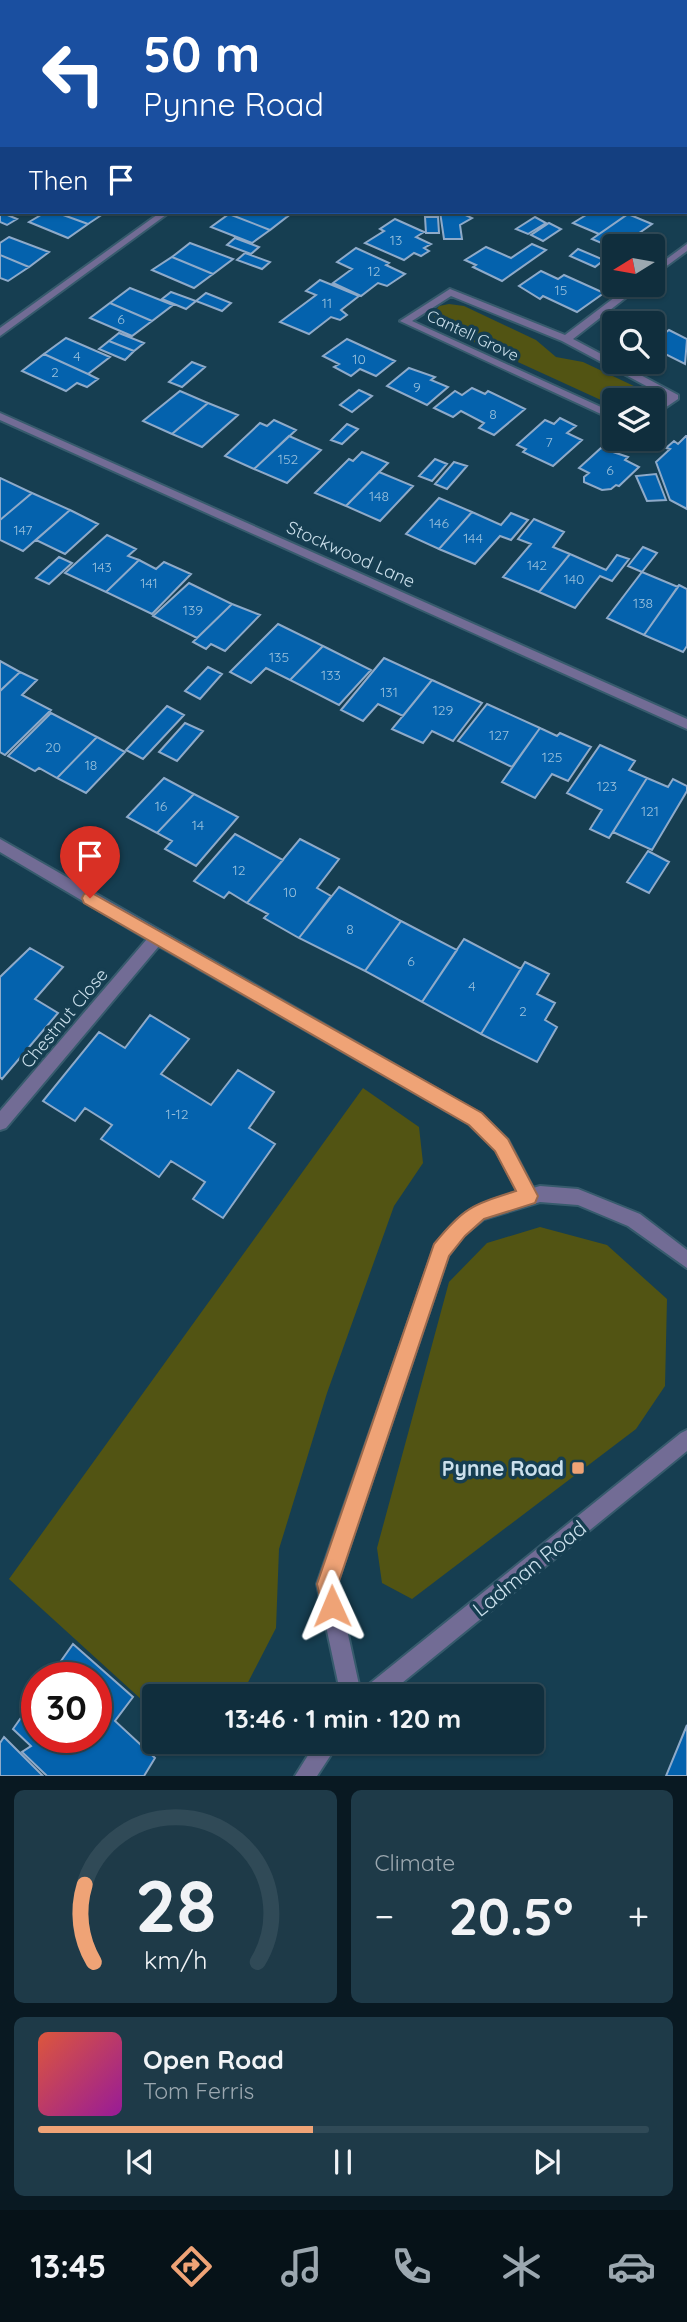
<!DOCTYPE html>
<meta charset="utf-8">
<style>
:root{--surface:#102e3d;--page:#1e3a48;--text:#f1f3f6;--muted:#9ca8b0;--line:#304a57;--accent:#efa376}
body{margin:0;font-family:Quicksand,sans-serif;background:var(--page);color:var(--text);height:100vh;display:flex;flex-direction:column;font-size:26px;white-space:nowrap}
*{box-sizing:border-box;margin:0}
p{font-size:23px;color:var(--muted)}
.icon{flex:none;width:38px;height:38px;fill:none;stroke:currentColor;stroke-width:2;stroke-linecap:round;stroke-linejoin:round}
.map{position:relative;height:1776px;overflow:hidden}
.sheet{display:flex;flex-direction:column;gap:14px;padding:14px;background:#091922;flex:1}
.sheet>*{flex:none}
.guide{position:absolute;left:0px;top:0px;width:688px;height:214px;box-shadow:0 2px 5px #0004,0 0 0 2px var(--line);background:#1a4fa0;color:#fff;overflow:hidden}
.needle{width:46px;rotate:259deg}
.buttons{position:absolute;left:602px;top:234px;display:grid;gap:14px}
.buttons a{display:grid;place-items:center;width:63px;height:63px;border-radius:7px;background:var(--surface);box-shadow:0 2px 5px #0004,0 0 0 2px var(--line);font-size:35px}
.speed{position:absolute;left:21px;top:1662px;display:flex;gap:14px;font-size:35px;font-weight:700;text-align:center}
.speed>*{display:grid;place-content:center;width:91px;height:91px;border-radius:50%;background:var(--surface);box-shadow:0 2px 5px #0004,0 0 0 2px var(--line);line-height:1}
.speed .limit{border:10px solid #d22;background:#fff;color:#111}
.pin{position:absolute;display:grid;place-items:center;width:60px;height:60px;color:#fff;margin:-72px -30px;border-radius:50% 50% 50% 0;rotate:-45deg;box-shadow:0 0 7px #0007}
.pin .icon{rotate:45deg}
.me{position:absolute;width:77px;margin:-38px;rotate:359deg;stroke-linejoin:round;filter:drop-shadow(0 0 5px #0008)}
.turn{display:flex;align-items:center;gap:24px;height:147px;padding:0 28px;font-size:32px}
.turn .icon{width:91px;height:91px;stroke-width:2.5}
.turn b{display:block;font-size:49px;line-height:60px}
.then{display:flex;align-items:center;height:66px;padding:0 28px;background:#0003;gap:14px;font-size:26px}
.big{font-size:52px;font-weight:700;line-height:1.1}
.sheet .tile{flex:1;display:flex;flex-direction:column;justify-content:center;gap:10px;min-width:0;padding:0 24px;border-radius:10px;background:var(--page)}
.sheet .dial{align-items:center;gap:0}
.dial svg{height:182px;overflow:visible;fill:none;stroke:var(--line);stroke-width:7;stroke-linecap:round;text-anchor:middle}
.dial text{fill:var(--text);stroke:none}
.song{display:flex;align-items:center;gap:21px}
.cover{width:84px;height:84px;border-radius:10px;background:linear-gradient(135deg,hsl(10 70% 55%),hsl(300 70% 35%))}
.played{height:7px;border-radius:4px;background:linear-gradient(90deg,var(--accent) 45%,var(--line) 45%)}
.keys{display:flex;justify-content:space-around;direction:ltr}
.heat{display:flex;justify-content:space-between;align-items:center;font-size:38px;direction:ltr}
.sheet .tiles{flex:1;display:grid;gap:14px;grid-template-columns:1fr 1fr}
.tile:last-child{grid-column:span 2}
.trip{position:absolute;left:142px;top:1684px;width:402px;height:70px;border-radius:7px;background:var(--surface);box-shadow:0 2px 5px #0004,0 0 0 2px var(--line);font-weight:700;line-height:70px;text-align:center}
.dock{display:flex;height:112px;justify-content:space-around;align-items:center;background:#061218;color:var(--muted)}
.dock .icon{width:49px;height:49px}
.dock .current{color:var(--accent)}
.dock b{font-size:32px;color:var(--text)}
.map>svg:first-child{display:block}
</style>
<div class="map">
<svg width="687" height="1776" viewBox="0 0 687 1776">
<rect width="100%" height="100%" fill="#163e51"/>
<path fill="#525413" d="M449,304L464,306L536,340L556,357L583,362L636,387L648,395V401H614V406L439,326L433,314L439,306Z
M363,1088L419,1127L423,1163L394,1206L327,1393L279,1549L276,1628L241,1696H154V1711L9,1579Z
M540,1227L607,1245L667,1299L665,1386L636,1429L412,1599L382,1583L377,1548L449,1282L487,1243Z"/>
<path fill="#0462ad" stroke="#8eaac9" stroke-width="2" d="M0,212L17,219L7,225L0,222Z
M46,212H55L88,224L68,238L29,222Z
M55,212H106L88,224Z
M233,212H276L288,216L270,230L229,214Z
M440,212H459L472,218L460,225L462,239H444Z
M591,212H623L628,214L599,234L573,223Z
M229,214L270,230L252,243L211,227Z
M628,214L652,224L622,245L613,241L606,245L592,239Z
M425,217H438L439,233H426Z
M535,217L546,223L528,234L516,229Z
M395,219L424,232L416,237L431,244L424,248L429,251L421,256L414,253L404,260L365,243L384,231L380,229Z
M549,223L561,229L543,241L531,235Z
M9,237L49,252L29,267L0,255V243Z
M235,238L259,247L251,254L227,245Z
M190,243L233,259L213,274L172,257Z
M532,244L546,250L502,281L473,267L476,265L465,260L486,247L511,258Z
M356,248L389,263L386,265L405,274L387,286L378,283L361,296L333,283L352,269L337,262Z
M578,249L604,260L595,267L570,256Z
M245,253L270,262L262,269L237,260Z
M0,255L29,267L8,281L0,278Z
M172,257L213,274L194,288L152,270Z
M541,271L558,279L564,275L604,293L577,312L543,296L540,299L519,286Z
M320,280L359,296L341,310L347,315L340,320L331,317L309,334L280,322L316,295L306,291Z
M130,288L173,305L152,321L110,303Z
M171,292L196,301L186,309L162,299Z
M206,293L231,303L222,311L196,301Z
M110,303L152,321L132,336L90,318Z
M669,330L687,339L685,364L653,348V342Z
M119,333L144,343L134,351L109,341Z
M66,338L110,357L88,374L44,354Z
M347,339L395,361L376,376L360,369L351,376L334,367L339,364L323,356Z
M109,341L134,351L125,360L99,349Z
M44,354L88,374L98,379L87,387L77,383L66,391L22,371Z
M192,362L205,367L182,387L169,382Z
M409,368L435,377L431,380L448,387L427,405L387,386Z
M472,388L485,394L488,391L525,409L494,435L479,428L484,423L461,411L453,417L434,408L455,391L462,395Z
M359,390L372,396L352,412L340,405Z
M180,391L208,403L172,434L143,421Z
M208,403L238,415L202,447L172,434Z
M560,418L576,426L567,433L582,440L553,466L523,452L526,449L517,445L545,420L554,424Z
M274,420L296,430L254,469L225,456L260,423L267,426Z
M347,424L358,429L342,444L331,440Z
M289,436L321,450L287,483L254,469Z
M686,436H687V509L670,500L656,462L670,449L666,448L674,441L678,444Z
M601,448L628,457L625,460L639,467L619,486L616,485L611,489L602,490L584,482V477L589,473L579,468Z
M362,452L388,463L346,506L315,493L349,459L353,461Z
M435,459L447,464L432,481L419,476Z
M454,462L467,466L447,489L435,484Z
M379,472L413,486L380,521L346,506Z
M656,474L666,500L647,501L636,476Z
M0,478L32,493L0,520Z
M32,493L70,510L23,551L0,540V520Z
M439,498L472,512L439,549L406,534Z
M70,510L98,524L65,554L36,540Z
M472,512L501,525L511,513L528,520L511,540L500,536L475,564L439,549Z
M534,519L564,532L553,547L570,554L539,592L503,577L531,544L518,539Z
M107,535L136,549L128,556L139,560L106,592L65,573Z
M643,547L657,553L642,572L628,566Z
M570,554L606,570L617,555L629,559L612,581L600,576L575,608L539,592Z
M59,557L72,563L49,584L36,578Z
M139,560L156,569L164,562L191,574L152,614L106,592Z
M642,572L678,587L644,635L607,618Z
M189,583L232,604L197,638L153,616Z
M679,585L687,589V646L683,652L644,635Z
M232,604L260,615L225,651L211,644L206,649L193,642Z
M278,624L323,646L290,680L266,668L251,683L230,672Z
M323,646L371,670L339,705L290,680Z
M384,658L432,680L403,716L378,704L363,721L341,710Z
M0,661L20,672L0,691Z
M208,667L222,674L200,699L185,691Z
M20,672L37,680L22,695L51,710L5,755L0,752V691Z
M432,680L482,703L453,741L432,731L423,743L392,729Z
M487,704L540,728L512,767L458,741Z
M167,706L184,715L143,759L126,750Z
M51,713L97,737L57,778L39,768L35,771L8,756Z
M185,723L203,731L177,761L159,752Z
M540,728L557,736L560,733L591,747L568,781L552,774L535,798L502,782Z
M97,737L125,752L86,793L57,778Z
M600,745L635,761L629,770L647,778L609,838L590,829L602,810L567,793Z
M164,778L194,794L157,833L127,817Z
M647,778L668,787L673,779L687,786V791L652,850L613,832Z
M194,794L238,817L196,866L165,849L172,841L157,833Z
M235,834L283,860L247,903L229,892L224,898L194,881Z
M300,839L339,859L317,888L331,896L299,938L264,918L268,914L247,903Z
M648,851L669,862L649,893L627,882Z
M339,887L401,921L365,971L299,938Z
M401,921L457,950L422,1002L365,971Z
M464,939L521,969L481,1034L422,1002Z
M30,948L63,967L35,999L58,1013L2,1079L0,1077V977Z
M525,962L549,974L537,994L555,1003L545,1020L557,1027L537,1062L481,1034Z
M150,1015L189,1039L161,1074L211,1105L238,1070L274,1092L249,1128L275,1144L223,1218L193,1199L205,1182L171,1161L159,1177L101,1139L112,1125L85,1108L75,1121L43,1101L99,1032L125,1048Z
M73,1644L133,1697L115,1721L155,1758L144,1776H47L22,1752L31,1746L13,1729L37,1695V1738H96V1678H49Z
M687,1725V1776H666Z
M4,1737L43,1776H0V1743Z"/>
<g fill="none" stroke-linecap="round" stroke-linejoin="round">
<g stroke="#375b6d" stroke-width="4">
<path id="service" d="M44,0H53L51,2Z
M214,0H223L221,2Z"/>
</g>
<g stroke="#375b6d" stroke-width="4">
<path id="minor" d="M104,0L121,2H106Z
M0,130H2L0,137Z
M686,203L687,204V210L686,209Z
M161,212H170L0,336V328Z
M687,244V251L653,276V269Z
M631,285H642L573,339L678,395V399L653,416V408L667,397L562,341L451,296L412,321L614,413V420L400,321L450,289L565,335Z
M0,839L481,1114L508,1140L533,1188L540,1186L578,1189L640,1214L687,1250V1268L628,1226L578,1205L540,1202L484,1219L464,1235L448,1256L337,1584L361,1694L363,1689L681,1433L687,1430V1451L386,1696H341L317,1584L435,1245C464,1207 474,1206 518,1192L496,1150L469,1124L159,946L6,1128L0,1130V1111L147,939L0,852Z
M317,1741H340L317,1776H295Z"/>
</g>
<g stroke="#375b6d" stroke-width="4">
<path id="tertiary" d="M0,413L687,719V729L0,420Z"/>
</g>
<path stroke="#4d6f80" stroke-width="2.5" stroke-dasharray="2 2" stroke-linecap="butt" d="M0,0L7,2"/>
<use href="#service" fill="#726c95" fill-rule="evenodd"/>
<use href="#minor" fill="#726c95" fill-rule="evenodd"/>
<use href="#tertiary" fill="#726c95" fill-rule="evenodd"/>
</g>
<path fill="#efa376" stroke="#9b6a4d" stroke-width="2" d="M90,892L482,1113L508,1139L538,1196L535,1203L484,1219L465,1236L449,1256L338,1584L343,1606L340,1614L332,1618L324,1614L317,1584L434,1244C464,1207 472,1205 516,1191L495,1151L469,1125L84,903L82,898L84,894Z"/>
<rect fill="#efa376" stroke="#163e51" stroke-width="2.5" x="571" y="1461" width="14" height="14" rx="3.5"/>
<g text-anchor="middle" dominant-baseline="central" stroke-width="7" stroke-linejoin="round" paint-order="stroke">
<g font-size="14" fill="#99c0dc">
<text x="396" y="240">13</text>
<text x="374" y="271">12</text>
<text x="561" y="290">15</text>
<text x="327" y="303">11</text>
<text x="121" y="319">6</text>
<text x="77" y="356">4</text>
<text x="359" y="359">10</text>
<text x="55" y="372">2</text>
<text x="417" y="387">9</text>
<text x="493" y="414">8</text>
<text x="549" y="442">7</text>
<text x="288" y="459">152</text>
<text x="610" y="470">6</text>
<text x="379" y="496">148</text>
<text x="439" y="523">146</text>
<text x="23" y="530">147</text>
<text x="473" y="538">144</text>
<text x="537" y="565">142</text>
<text x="102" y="567">143</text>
<text x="574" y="579">140</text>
<text x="149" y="583">141</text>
<text x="643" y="603">138</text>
<text x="193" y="610">139</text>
<text x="279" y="657">135</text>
<text x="331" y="675">133</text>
<text x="389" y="692">131</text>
<text x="443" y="710">129</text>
<text x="499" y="735">127</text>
<text x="53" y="747">20</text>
<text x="552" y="757">125</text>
<text x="91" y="765">18</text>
<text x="607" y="786">123</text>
<text x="161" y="806">16</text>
<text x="650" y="811">121</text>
<text x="198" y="825">14</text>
<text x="239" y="870">12</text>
<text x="290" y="892">10</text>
<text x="350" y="929">8</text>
<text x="411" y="961">6</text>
<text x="472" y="986">4</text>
<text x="523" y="1011">2</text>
<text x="177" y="1114">1-12</text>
</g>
<g font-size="16" fill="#cbe0ec" stroke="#163e51">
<text transform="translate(473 335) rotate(25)">Cantell Grove</text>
</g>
<g font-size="18" fill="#cbe0ec" stroke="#163e51">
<text transform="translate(351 554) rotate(24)">Stockwood Lane</text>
<text transform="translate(64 1018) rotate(-50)">Chestnut Close</text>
</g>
<g font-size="21" font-weight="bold" fill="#cbe0ec" stroke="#163e51" text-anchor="end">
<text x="564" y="1468">Pynne Road</text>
</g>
<g font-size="21" fill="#cbe0ec" stroke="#163e51">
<text transform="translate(529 1568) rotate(-39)">Ladman Road</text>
</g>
</g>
</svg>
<div class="buttons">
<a><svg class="needle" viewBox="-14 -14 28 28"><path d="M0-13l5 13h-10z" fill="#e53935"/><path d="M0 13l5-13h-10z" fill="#9ca8b0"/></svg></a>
<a><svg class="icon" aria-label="search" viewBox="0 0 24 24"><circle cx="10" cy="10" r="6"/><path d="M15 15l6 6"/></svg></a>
<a><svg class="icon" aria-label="layers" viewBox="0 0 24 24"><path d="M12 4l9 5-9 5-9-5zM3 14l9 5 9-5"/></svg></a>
</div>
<div class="speed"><div class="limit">30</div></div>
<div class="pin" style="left:90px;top:898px;background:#d93025"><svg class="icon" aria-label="arrive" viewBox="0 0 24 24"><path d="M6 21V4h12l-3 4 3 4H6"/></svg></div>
<svg class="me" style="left:332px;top:1606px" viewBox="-20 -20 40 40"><path d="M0-17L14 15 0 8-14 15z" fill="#efa376" stroke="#fff" stroke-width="4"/></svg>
<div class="trip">13:46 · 1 min · 120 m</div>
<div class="guide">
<div class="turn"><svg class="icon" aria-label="left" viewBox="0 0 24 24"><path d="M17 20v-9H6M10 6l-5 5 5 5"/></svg><div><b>50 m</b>Pynne Road</div></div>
<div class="then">Then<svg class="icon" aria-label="arrive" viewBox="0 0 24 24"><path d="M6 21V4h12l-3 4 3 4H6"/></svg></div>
</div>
</div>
<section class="sheet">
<div class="tiles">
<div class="tile dial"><svg viewBox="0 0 100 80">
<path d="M14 69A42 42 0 1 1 86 69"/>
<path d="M14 69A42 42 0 0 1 10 35" stroke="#efa376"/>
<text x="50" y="56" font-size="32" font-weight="700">28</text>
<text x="50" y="72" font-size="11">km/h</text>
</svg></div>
<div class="tile"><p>Climate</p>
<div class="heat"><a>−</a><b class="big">20.5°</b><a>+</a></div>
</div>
<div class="tile">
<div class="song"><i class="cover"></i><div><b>Open Road</b><p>Tom Ferris</p></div></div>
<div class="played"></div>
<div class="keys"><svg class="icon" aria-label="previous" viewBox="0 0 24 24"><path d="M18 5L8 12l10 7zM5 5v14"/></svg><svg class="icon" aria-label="pause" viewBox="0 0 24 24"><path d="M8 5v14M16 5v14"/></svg><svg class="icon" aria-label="next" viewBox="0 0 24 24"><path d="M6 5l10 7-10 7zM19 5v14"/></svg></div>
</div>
</div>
</section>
<nav class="dock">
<b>13:45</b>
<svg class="icon current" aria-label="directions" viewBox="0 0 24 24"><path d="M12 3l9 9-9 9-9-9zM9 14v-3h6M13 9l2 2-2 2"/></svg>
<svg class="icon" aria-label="music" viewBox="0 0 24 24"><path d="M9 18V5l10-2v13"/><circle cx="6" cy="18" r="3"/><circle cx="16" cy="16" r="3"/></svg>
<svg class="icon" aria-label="phone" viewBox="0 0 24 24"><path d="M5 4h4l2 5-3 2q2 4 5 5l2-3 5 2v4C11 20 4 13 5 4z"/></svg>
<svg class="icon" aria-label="climate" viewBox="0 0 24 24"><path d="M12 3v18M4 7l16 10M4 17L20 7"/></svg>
<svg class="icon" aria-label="car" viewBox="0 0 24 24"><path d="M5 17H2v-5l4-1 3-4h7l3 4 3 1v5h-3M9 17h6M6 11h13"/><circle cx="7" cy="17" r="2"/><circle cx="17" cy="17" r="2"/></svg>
</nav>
